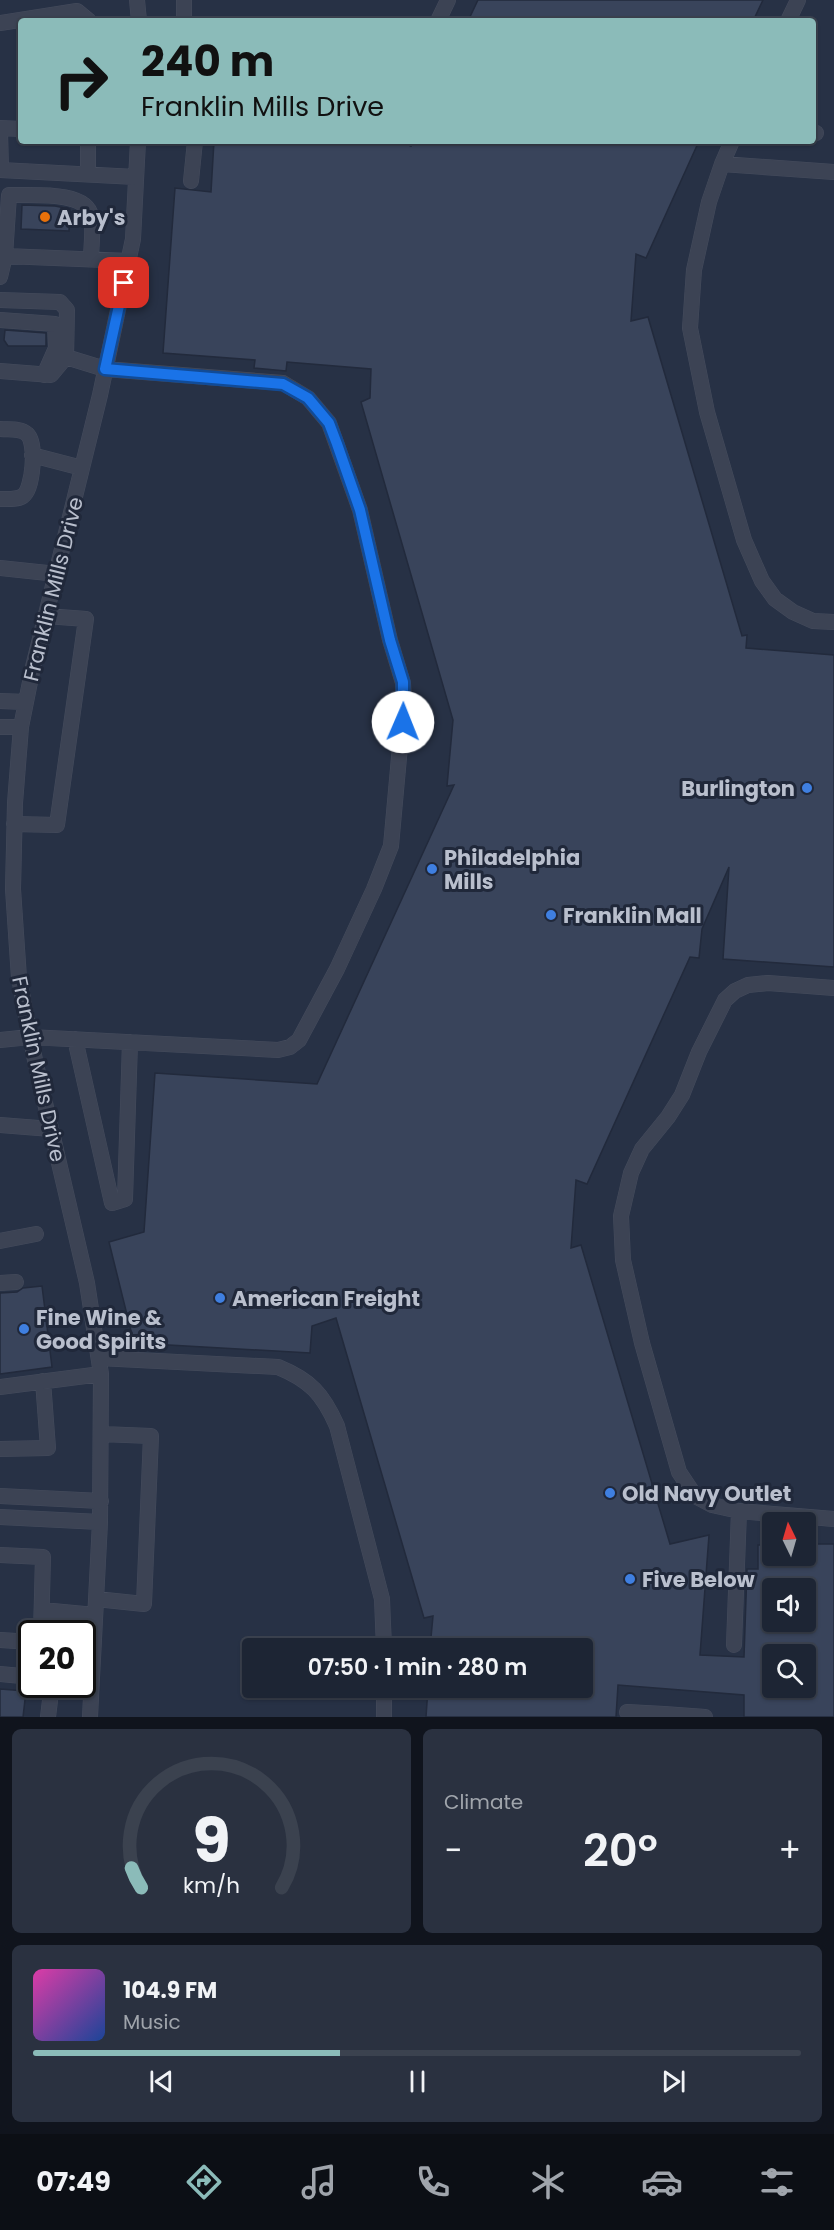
<!DOCTYPE html>
<meta charset="utf-8">
<style>
:root{--surface:#1d2534;--page:#2a3140;--text:#f1f3f6;--muted:#a0a5ac;--line:#3b424f;--accent:#8bbbb9}
body{margin:0;font-family:Poppins,sans-serif;background:var(--page);color:var(--text);height:100vh;display:flex;flex-direction:column;font-size:22px;white-space:nowrap}
*{box-sizing:border-box;margin:0}
p{font-size:20px;color:var(--muted)}
.icon{flex:none;width:33px;height:33px;fill:none;stroke:currentColor;stroke-width:2;stroke-linecap:round;stroke-linejoin:round}
.map{position:relative;height:1717px;overflow:hidden}
.drawer{display:flex;flex-direction:column;gap:12px;padding:12px;background:#10141d;flex:1}
.drawer>*{flex:none}
.banner{position:absolute;left:18px;top:18px;width:798px;height:126px;border-radius:6px;box-shadow:0 2px 4px #0004,0 0 0 2px var(--line);background:#8bbbb9;color:#111;overflow:hidden}
.needle{width:39px;rotate:355deg}
.buttons{position:absolute;left:762px;top:1512px;display:grid;gap:12px}
.buttons a{display:grid;place-items:center;width:54px;height:54px;border-radius:6px;background:var(--surface);box-shadow:0 2px 4px #0004,0 0 0 2px var(--line);font-size:30px}
.speed{position:absolute;left:18px;top:1620px;display:flex;gap:12px;font-size:30px;font-weight:700;text-align:center}
.speed>*{display:grid;place-content:center;width:78px;height:78px;border-radius:50%;background:var(--surface);box-shadow:0 2px 4px #0004,0 0 0 2px var(--line);line-height:1}
.speed .limit{border:3px solid #111;border-radius:9px;background:#fff;color:#111}
.pin{position:absolute;display:grid;place-items:center;width:51px;height:51px;color:#fff;margin:-26px;border-radius:12px;box-shadow:0 3px 9px #0006}
.me{position:absolute;width:66px;margin:-33px;rotate:1deg;stroke-linejoin:round;filter:drop-shadow(0 0 4px #0008)}
.turn{display:flex;align-items:center;gap:21px;height:126px;padding:0 24px;font-size:27px}
.turn .icon{width:78px;height:78px;stroke-width:2.5}
.turn b{display:block;font-size:42px;line-height:51px}
.big{font-size:45px;font-weight:600;line-height:1.1}
.drawer .card{flex:1;display:flex;flex-direction:column;justify-content:center;gap:9px;min-width:0;padding:0 21px;border-radius:9px;background:var(--page)}
.drawer .dial{align-items:center;gap:0}
.dial svg{height:156px;overflow:visible;fill:none;stroke:var(--line);stroke-width:7;stroke-linecap:round;text-anchor:middle}
.dial text{fill:var(--text);stroke:none}
.song{display:flex;align-items:center;gap:18px}
.cover{width:72px;height:72px;border-radius:9px;background:linear-gradient(135deg,hsl(320 70% 55%),hsl(220 70% 35%))}
.played{height:6px;border-radius:3px;background:linear-gradient(90deg,var(--accent) 40%,var(--line) 40%)}
.keys{display:flex;justify-content:space-around;direction:ltr}
.heat{display:flex;justify-content:space-between;align-items:center;font-size:33px;direction:ltr}
.drawer .tiles{flex:1;display:grid;gap:12px;grid-template-columns:1fr 1fr}
.card:last-child{grid-column:span 2}
.trip{position:absolute;left:242px;top:1638px;width:351px;height:60px;border-radius:6px;background:var(--surface);box-shadow:0 2px 4px #0004,0 0 0 2px var(--line);font-weight:600;line-height:60px;text-align:center}
.menu{display:flex;height:96px;justify-content:space-around;align-items:center;background:#0c0f15;color:var(--muted)}
.menu .icon{width:42px;height:42px}
.menu .active{color:var(--accent)}
.menu b{font-size:27px;color:var(--text)}
.map>svg:first-child{display:block}
</style>
<div class="map">
<svg width="834" height="1717" viewBox="0 0 834 1717">
<rect width="100%" height="100%" fill="#273145"/>
<path fill="#39445b" stroke="#222a3c" stroke-width="1.5" fill-rule="evenodd" d="M478,0H763L753,21H468Z
M214,141H397L411,146L413,141H699L646,258L636,254L631,321L648,317L742,636L747,635L746,648L834,655V967L723,959L729,867L702,929L699,958L690,957L587,1184L576,1180L571,1248L581,1245L670,1544L709,1535L700,1655L744,1657L747,1569H758V1545H772V1556H806V1544H834V1717H744V1695L618,1685L616,1717H426L428,1688H582V1648H430L433,1616L424,1618L336,1318L312,1326L310,1353L134,1343L109,1242L144,1232L155,1073L317,1084L454,785L447,786L453,720L361,402L370,398L371,369L287,362L286,371L254,368L255,360L163,353L175,188L211,192ZM772,1588H806V1622H772ZM772,1654H806V1688H772Z
M22,205L55,206L70,209L69,231L21,229Z
M5,330L46,333V346H8L4,340Z
M42,1286L52,1367L0,1374V1293L17,1292L23,1288Z
M0,1689L26,1691L23,1717H0Z"/>
<g fill="none" stroke-linecap="round" stroke-linejoin="round">
<g stroke="#454c5d" stroke-width="16">
<path id="minor" d="M137,0L139,21
M184,0V21
M438,21L448,0
M788,21L798,0
M0,23L77,11L89,21
M0,128L21,129
M0,131L1,170
M813,133H816
M732,141L722,164L709,202L694,270L690,328L707,412L744,540L762,581L775,599L793,612L813,621L834,622
M722,164L834,172
M0,170L136,177
M88,174V141
M191,181L195,141
M5,256L129,261
M0,277L5,256L9,195C30,196 86,190 91,216C94,229 91,246 91,259
M0,300L60,302L67,310L66,357L51,375L0,371
M0,320L55,324L56,348L44,375
M0,429C9,430 20,428 27,434C37,443 33,489 23,496C17,500 7,499 0,499
M32,455L82,468
M0,568L57,574
M0,701L26,702
M0,727H21
M14,824L57,825L86,619L46,616
M834,988L768,983L748,985L735,991L725,1000L699,1052L682,1095L668,1117L642,1149L631,1173L621,1216L623,1260L642,1343L679,1472L695,1496L712,1505L739,1511L834,1519
M75,1039L112,1203L125,1199L130,1042
M0,1040L30,1037L278,1050L290,1047L299,1040L337,969L374,889L391,846L404,702L403,683L390,640L360,510L329,423L308,398L283,383L105,369L66,357
M0,1125L51,1129
M0,1241L36,1234
M0,1283L16,1282
M99,1358L278,1367C310,1380 323,1394 337,1426L382,1599L384,1648
M0,1387L101,1374
M0,1449L48,1448L43,1381
M0,1496L101,1501
M0,1517L100,1522
M0,1555L43,1557L41,1634
M96,1599L144,1604L151,1436L101,1434
M42,1610L95,1615
M0,1640L32,1642
M734,1645L739,1511
M0,1674L32,1677
M384,1688V1717
M627,1712L664,1714
M48,1717L52,1684
M90,1717L100,1522L101,1374L87,1283L35,1060L19,978L13,889L15,803L21,727L33,667L100,395L133,239L138,141
M664,1717V1714L705,1717"/>
</g>
<use href="#minor" stroke="#3c4354" stroke-width="15"/>
</g>
<g fill="none" stroke-linecap="round" stroke-linejoin="round">
<g stroke="#114b97" stroke-width="15">
<path id="route" d="M124,283L105,369L283,384L308,398L329,423L337,444L360,510L390,640L403,682V722"/>
</g>
<use href="#route" stroke="#1a73e8" stroke-width="10"/>
</g>
<circle fill="#e8710a" stroke="#20283a" stroke-width="2" cx="45" cy="217" r="6"/>
<g fill="#3f7fe0" stroke="#20283a" stroke-width="2">
<circle cx="807" cy="788" r="6"/>
<circle cx="432" cy="869" r="6"/>
<circle cx="551" cy="915" r="6"/>
<circle cx="220" cy="1298" r="6"/>
<circle cx="24" cy="1329" r="6"/>
<circle cx="610" cy="1493" r="6"/>
<circle cx="630" cy="1579" r="6"/>
</g>
<g text-anchor="middle" dominant-baseline="central" stroke-width="6" stroke-linejoin="round" paint-order="stroke">
<g font-size="21" font-weight="bold" fill="#b9bfcd" stroke="#20283a" text-anchor="start">
<text x="57" y="217">Arby's</text>
<text x="795" y="788" text-anchor="end">Burlington</text>
<text x="444" y="857">Philadelphia<tspan x="444" dy="24">Mills</tspan></text>
<text x="563" y="915">Franklin Mall</text>
<text x="232" y="1298">American Freight</text>
<text x="36" y="1317">Fine Wine &amp;<tspan x="36" dy="24">Good Spirits</tspan></text>
<text x="622" y="1493">Old Navy Outlet</text>
<text x="642" y="1579">Five Below</text>
</g>
<g font-size="21" fill="#b9bfcd" stroke="#20283a">
<text transform="translate(53 589) rotate(-76)">Franklin Mills Drive</text>
<text transform="translate(39 1069) rotate(78)">Franklin Mills Drive</text>
</g>
</g>
</svg>
<div class="buttons">
<a><svg class="needle" viewBox="-14 -14 28 28"><path d="M0-13l5 13h-10z" fill="#e53935"/><path d="M0 13l5-13h-10z" fill="#a0a5ac"/></svg></a>
<a><svg class="icon" aria-label="sound" viewBox="0 0 24 24"><path d="M4 9h4l5-4v14l-5-4H4zM17 9q2 3 0 6"/></svg></a>
<a><svg class="icon" aria-label="search" viewBox="0 0 24 24"><circle cx="10" cy="10" r="6"/><path d="M15 15l6 6"/></svg></a>
</div>
<div class="speed"><div class="limit">20</div></div>
<div class="pin" style="left:124px;top:283px;background:#d93025"><svg class="icon" aria-label="arrive" viewBox="0 0 24 24"><path d="M6 21V4h12l-3 4 3 4H6"/></svg></div>
<svg class="me" style="left:403px;top:722px" viewBox="-20 -20 40 40"><circle r="19" fill="#fff"/><path d="M0-13L10 11 0 6-10 11z" fill="#1a73e8"/></svg>
<div class="trip">07:50 · 1 min · 280 m</div>
<div class="banner">
<div class="turn"><svg class="icon" aria-label="right" viewBox="0 0 24 24"><path d="M7 20v-9h11M14 6l5 5-5 5"/></svg><div><b>240 m</b>Franklin Mills Drive</div></div>
</div>
</div>
<section class="drawer">
<div class="tiles">
<div class="card dial"><svg viewBox="0 0 100 80">
<path d="M14 69A42 42 0 1 1 86 69"/>
<path d="M14 69A42 42 0 0 1 9 59" stroke="#8bbbb9"/>
<text x="50" y="56" font-size="32" font-weight="700">9</text>
<text x="50" y="72" font-size="11">km/h</text>
</svg></div>
<div class="card"><p>Climate</p>
<div class="heat"><a>−</a><b class="big">20°</b><a>+</a></div>
</div>
<div class="card">
<div class="song"><i class="cover"></i><div><b>104.9 FM</b><p>Music</p></div></div>
<div class="played"></div>
<div class="keys"><svg class="icon" aria-label="previous" viewBox="0 0 24 24"><path d="M18 5L8 12l10 7zM5 5v14"/></svg><svg class="icon" aria-label="pause" viewBox="0 0 24 24"><path d="M8 5v14M16 5v14"/></svg><svg class="icon" aria-label="next" viewBox="0 0 24 24"><path d="M6 5l10 7-10 7zM19 5v14"/></svg></div>
</div>
</div>
</section>
<nav class="menu">
<b>07:49</b>
<svg class="icon active" aria-label="directions" viewBox="0 0 24 24"><path d="M12 3l9 9-9 9-9-9zM9 14v-3h6M13 9l2 2-2 2"/></svg>
<svg class="icon" aria-label="music" viewBox="0 0 24 24"><path d="M9 18V5l10-2v13"/><circle cx="6" cy="18" r="3"/><circle cx="16" cy="16" r="3"/></svg>
<svg class="icon" aria-label="phone" viewBox="0 0 24 24"><path d="M5 4h4l2 5-3 2q2 4 5 5l2-3 5 2v4C11 20 4 13 5 4z"/></svg>
<svg class="icon" aria-label="climate" viewBox="0 0 24 24"><path d="M12 3v18M4 7l16 10M4 17L20 7"/></svg>
<svg class="icon" aria-label="car" viewBox="0 0 24 24"><path d="M5 17H2v-5l4-1 3-4h7l3 4 3 1v5h-3M9 17h6M6 11h13"/><circle cx="7" cy="17" r="2"/><circle cx="17" cy="17" r="2"/></svg>
<svg class="icon" aria-label="filters" viewBox="0 0 24 24"><path d="M4 7h16M4 17h16"/><circle cx="9" cy="7" r="2"/><circle cx="15" cy="17" r="2"/></svg>
</nav>
